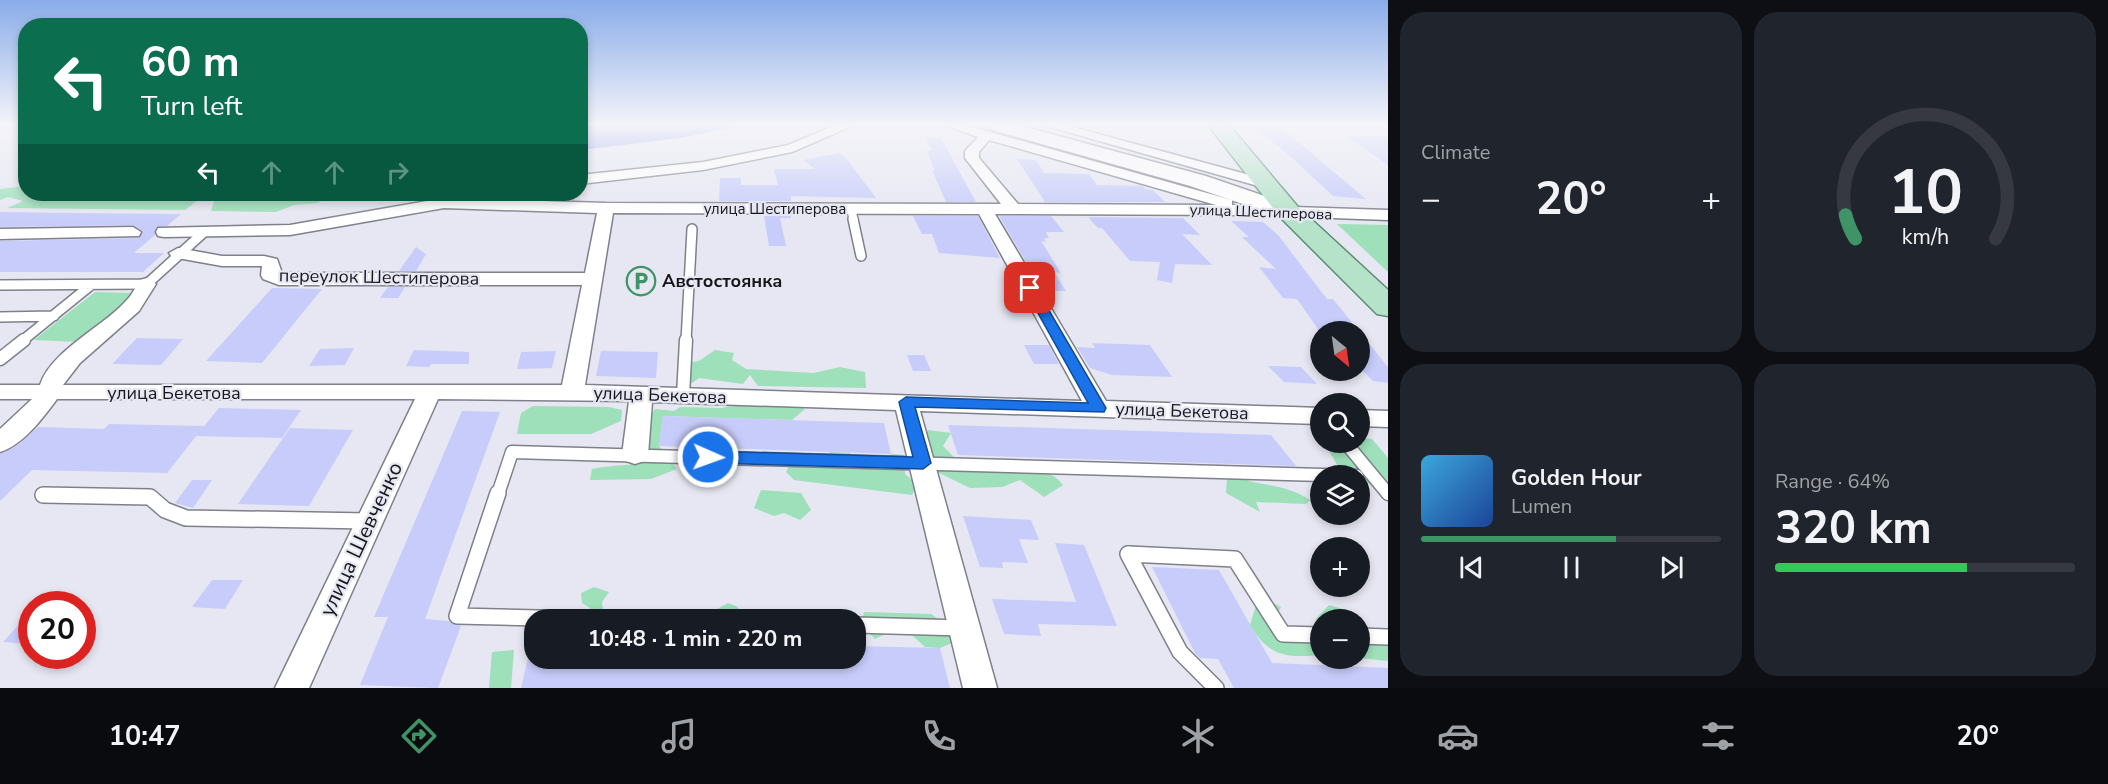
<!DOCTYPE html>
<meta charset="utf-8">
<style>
:root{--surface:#171b24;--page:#20242c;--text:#f1f3f6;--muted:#9ea1a6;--line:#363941;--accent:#3e9367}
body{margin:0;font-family:"Nunito Sans",sans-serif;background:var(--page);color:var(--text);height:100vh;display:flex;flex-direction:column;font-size:22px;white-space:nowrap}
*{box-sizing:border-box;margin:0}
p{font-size:20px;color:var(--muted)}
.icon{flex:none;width:33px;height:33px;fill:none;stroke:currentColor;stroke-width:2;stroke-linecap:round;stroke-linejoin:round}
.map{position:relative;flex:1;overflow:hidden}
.side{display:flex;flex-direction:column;gap:12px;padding:12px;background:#0d0f14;width:720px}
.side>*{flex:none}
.guide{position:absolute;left:18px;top:18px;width:570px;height:183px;border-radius:24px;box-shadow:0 3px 9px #0003;background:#0b6e4f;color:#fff;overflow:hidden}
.needle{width:39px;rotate:151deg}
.tools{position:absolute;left:1310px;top:321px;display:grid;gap:12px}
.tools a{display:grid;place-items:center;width:60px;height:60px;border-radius:50%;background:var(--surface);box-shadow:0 3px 9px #0003;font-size:30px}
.speed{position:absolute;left:18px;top:591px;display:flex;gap:12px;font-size:30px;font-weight:700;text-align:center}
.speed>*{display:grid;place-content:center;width:78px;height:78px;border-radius:50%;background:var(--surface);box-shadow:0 3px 9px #0003;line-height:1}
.speed .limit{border:9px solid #d22;background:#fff;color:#111}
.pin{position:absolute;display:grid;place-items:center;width:51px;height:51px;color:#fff;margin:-26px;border-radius:12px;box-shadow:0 3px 9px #0006}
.me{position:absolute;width:66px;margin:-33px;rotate:92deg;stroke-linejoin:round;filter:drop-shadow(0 0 4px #0008)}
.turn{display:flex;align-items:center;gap:21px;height:126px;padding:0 24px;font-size:27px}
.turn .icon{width:78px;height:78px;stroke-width:2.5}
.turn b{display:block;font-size:42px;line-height:51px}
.lanes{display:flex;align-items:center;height:57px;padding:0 24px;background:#0003;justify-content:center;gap:30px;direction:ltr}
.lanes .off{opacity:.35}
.big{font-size:45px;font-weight:700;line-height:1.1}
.side .tile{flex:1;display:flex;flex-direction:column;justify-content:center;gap:9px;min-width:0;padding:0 21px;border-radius:24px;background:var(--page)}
.side .dial{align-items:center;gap:0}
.dial svg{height:156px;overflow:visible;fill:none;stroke:var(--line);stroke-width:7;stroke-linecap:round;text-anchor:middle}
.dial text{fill:var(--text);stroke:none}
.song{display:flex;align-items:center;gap:18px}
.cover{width:72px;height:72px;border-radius:9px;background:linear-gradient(135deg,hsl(200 70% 55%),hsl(220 70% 35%))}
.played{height:6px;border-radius:3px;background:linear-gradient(90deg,var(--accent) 65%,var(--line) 65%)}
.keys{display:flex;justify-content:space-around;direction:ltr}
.heat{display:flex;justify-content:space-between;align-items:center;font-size:33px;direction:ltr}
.charge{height:9px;border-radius:4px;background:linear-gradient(90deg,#34c759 64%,var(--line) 0)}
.side .tiles{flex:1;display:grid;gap:12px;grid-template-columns:repeat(2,1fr)}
.trip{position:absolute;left:524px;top:609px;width:342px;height:60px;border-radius:24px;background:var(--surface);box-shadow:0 3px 9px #0003;font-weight:700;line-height:60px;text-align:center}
.tabs{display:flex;height:96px;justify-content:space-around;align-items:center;background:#090b0e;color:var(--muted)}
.tabs .icon{width:42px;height:42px}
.tabs .active{color:var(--accent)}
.tabs b{font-size:27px;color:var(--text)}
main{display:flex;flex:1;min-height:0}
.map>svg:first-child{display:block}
</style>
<main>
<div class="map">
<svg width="1388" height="688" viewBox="0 0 1388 688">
<rect width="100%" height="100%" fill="#e6e7f2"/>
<path fill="#9de0b9" d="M25,186L26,194H315L328,198L317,203L294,205L276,212L211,211L215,199L201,198L185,210L7,208L23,201L8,197L0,200V189Z
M1337,224L1388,225V272Z
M95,292L136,293L79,342L34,340Z
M715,350L734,353L732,360L746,369L814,373L840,367L865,372L866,388L758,386L750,375L743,384L699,378L692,383L678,378V364L699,361Z
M746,402L798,406L805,409L792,420L663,416L659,446L677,469L651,479L590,480L592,469C611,464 646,467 660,456L644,445L643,426L655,409L674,411L680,407L722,408Z
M533,406L609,407L622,410L621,421L591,434H517L521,413Z
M928,430L951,433L943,446L956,459C988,462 1041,457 1063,485L1044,497L1020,480L1002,487L970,488L931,469L919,447Z
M1359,438L1372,439L1388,458V490L1367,483L1359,485V476L1343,475L1329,451L1343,448L1348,443L1359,442Z
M830,452L850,453L864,466H882L891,454L904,455L905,474L917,484L912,495L794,480L786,472L789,466L822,465Z
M1233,475C1261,488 1282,482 1310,500L1306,504L1256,502L1260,512L1226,493L1227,478Z
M761,490L801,493L811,510L800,520L784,513L774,516L754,508Z
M594,587L609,592L602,602L603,611L638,614L647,619H588L590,608L582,603L581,593Z
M1259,596L1281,607L1274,620L1318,643L1320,655C1286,658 1268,656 1250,625Z
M728,603L736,606L750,619H710L717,609Z
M1329,605L1353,612L1368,627V642L1388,638V661L1359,658V620H1320V635L1316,619Z
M864,612L931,614L949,627L952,643L940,648L925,647L902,626L875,639L861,625Z
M514,650L511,688H489L492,652Z"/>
<path fill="#9ba1eb" d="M581,125H744L680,138L581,150Z"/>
<path fill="#c7ccfa" d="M1251,125H1278L1366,199L1333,196L1290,156Z
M1346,136H1388V165Z
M925,137L941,138L976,202H946L932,170L935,171L927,151H932Z
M840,153L846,158L876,198L791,196V201H719L720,178H741V185H778L774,169H815L803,160Z
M1017,159L1036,160L1044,173L1089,174L1097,185L1142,186L1145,189L1153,190L1165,202H1045Z
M0,212L82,213L181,214L167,226L156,227L155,235L134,253H164L143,272H0V241L139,238L143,231L133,225L0,227Z
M764,216H791V218H780L786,246H769Z
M913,216H978L1000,258L939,253L932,234H922Z
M999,216H1051L1064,232H1046L1049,238H1044L1046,242L1041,241L1061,273L1054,272L1066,291H1043Z
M1080,217L1183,218L1200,235L1182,234L1212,265L1175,264L1172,283L1157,280L1160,262L1130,261L1102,228H1098L1088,217Z
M1231,221L1263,222L1278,235L1327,299H1333L1388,367V383L1373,381L1359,367V332H1320L1297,299L1283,298L1259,267L1276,269L1242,237H1249Z
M416,247L426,254L416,271H399Z
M388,287H405L398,298H380Z
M272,288L322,289L262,363L206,361Z
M137,338L183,339L161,365L112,364Z
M1092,343L1150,345L1172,377L1112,375L1090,368L1077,347L1095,348Z
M1024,345H1049L1059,364H1034Z
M354,348L345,365L309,366L320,349Z
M414,350L469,352V364H431L429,367L406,366Z
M556,351L552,368L517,369L521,352Z
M601,351L658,352L656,378L596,376Z
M907,355H924L931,371H913Z
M1268,366L1301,367L1317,384L1284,382Z
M219,408L301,410L282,438L196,436Z
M462,411L500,412L425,619L449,621L461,626L438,688L360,685L388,617H374Z
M663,416L884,423L891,454L659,446Z
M109,424L204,426L167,473L32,470L0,501V454L18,445L38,427L104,429Z
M948,425L1271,435L1296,466L958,455Z
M290,428L353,430L309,506L238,504Z
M192,480H212L193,508L175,503Z
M963,516L1031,520L1039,540L1019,539L1028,563L1002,562L1003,568L980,567Z
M1055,543L1084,545L1117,626L1038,624L1041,636L1004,634L992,599L1076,602Z
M1152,567L1219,570L1272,663L1388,668V688H1234L1218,659L1200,658L1195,653Z
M212,580H243L225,609L192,607Z
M32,610V644L3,642Z
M855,646L940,648L950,688H521L528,658H855Z"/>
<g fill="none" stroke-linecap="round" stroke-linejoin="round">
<g stroke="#7f808a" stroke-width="10">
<path id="lane-far3" d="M851,209L854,221"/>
</g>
<g stroke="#7f808a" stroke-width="12">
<path id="lane-far2" d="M853,219L861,256
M0,285L147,284L203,233
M0,317L54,316
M22,341L91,285
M686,341L692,229"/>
</g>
<g stroke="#7f808a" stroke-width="15">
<path id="lane-far1" d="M0,359L24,340
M683,395L686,340
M1345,442L1388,494
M498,494L512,452L1357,476"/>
</g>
<g stroke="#7f808a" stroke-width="18">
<path id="lane" d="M498,493L457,616L617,620
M43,495L150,497L165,510L186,518L369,521
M1128,554L1235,559L1283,634L1320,635
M1128,554L1180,652L1216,688
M855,625L963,628
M1359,636L1388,637"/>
</g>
<g stroke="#7f808a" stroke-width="3">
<path id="street" d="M836,125H854L792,152L703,170L580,184V175L703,162L788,145Z
M944,125H965L1232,200V205L1388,210V220L1246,215L995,214L1106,401L1320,408V424L920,411L997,688H963L896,410L652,402L648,455L644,461L635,464L626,461L622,455L629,401L438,399L309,688H275L415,399H57C43,418 23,445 0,452V429L32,399H0V385H40C50,352 102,327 124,303C131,297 135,288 140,280L147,278L156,284L139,311L80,363L63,385H562L582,285H279L263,279L261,275L262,266H222L172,257L169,253L178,248L222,256H264L277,259L282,273H585L597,213L444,208L290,235L164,237L158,236L156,232L158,228L290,225L444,198L606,203L1001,204L965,158V151L978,137ZM989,140L1216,205L1018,204L979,158V152ZM613,213L979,214L1082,401L585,385Z
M1043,125H1065L1268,180L1271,183L1263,188L1258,186Z
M133,227L141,232L139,236L0,239V229Z
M1359,410L1388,411V427L1359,426Z"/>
</g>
<g stroke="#7f808a" stroke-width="3">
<path id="secondary" d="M987,125H1018L1206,176L1297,207L1301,212L1297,217H1281L1190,186L989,129Z"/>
</g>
<g stroke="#5e8f75" stroke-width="3">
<path id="primary" d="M1208,125H1229L1298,207L1388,290V316L1377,314L1280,217Z"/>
</g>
<use href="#lane-far3" stroke="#fff" stroke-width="8"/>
<use href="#lane-far2" stroke="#fff" stroke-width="9"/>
<use href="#lane-far1" stroke="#fff" stroke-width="12"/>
<use href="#lane" stroke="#fff" stroke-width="15"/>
<use href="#street" fill="#fff" fill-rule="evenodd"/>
<use href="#secondary" fill="#fff" fill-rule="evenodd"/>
<use href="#primary" fill="#b5e3c9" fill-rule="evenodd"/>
</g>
<linearGradient id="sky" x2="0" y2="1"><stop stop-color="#89ace9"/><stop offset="0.56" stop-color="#f4f4f9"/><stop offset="1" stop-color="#f4f4f9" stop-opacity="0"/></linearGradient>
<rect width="1388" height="222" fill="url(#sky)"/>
<path fill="#1a73e8" stroke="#114b97" stroke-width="1.5" d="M1030,285L1036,288L1106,408L1104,412L915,407L931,463L923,469L708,463L700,457L708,451L913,457L899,402L906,397L1088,403L1024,288Z"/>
<defs>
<g id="parking-ring" transform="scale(1.5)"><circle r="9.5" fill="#e6e7f2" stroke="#3e9367" stroke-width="1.5"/><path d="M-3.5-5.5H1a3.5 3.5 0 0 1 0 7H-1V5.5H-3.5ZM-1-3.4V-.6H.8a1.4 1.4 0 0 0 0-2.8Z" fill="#3e9367"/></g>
</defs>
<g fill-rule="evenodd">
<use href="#parking-ring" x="641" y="281"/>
</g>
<g text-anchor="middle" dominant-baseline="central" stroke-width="4.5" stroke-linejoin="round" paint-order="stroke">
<g font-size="15" fill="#17171b" stroke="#e6e7f2">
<text x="775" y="209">улица Шестиперова</text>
<text transform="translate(1261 212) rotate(2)">улица Шестиперова</text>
</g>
<g font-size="18" fill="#17171b" stroke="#e6e7f2">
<text transform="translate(379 277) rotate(1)">переулок Шестиперова</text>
<text x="174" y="393">улица Бекетова</text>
<text transform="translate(660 395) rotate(2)">улица Бекетова</text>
<text transform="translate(1182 411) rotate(2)">улица Бекетова</text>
</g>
<g font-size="18" font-weight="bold" fill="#17171b" stroke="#e6e7f2" text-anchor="start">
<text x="662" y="281">Австостоянка</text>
</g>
<g font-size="21" fill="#17171b" stroke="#e6e7f2">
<text transform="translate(361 539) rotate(-65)">улица Шевченко</text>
</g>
</g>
</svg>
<div class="tools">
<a><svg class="needle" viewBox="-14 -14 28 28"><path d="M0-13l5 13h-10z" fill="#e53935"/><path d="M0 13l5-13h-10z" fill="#9ea1a6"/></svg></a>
<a><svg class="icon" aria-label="search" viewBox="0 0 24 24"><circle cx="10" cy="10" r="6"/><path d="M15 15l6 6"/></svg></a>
<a><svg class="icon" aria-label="layers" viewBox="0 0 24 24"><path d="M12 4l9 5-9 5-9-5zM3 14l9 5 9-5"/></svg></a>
<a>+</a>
<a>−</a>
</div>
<div class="speed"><div class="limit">20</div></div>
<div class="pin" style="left:1030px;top:288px;background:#d93025"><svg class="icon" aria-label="arrive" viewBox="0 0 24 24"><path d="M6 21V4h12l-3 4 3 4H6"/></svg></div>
<svg class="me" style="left:708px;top:457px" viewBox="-20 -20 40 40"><circle r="17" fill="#1a73e8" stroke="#fff" stroke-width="3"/><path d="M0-11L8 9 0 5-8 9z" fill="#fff"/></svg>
<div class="trip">10:48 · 1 min · 220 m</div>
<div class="guide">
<div class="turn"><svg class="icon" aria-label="left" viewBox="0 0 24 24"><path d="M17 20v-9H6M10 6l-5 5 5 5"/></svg><div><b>60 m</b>Turn left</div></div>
<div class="lanes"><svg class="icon" aria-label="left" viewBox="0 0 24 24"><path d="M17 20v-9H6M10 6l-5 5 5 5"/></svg><svg class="icon off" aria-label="ahead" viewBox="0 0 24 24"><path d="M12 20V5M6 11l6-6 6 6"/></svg><svg class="icon off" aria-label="ahead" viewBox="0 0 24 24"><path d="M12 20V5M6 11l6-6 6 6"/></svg><svg class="icon off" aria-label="right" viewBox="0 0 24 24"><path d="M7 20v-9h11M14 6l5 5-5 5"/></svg></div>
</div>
</div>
<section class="side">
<div class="tiles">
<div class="tile"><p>Climate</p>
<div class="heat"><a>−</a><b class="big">20°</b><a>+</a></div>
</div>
<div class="tile dial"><svg viewBox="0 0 100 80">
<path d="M14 69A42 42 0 1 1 86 69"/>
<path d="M14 69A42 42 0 0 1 9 57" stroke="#3e9367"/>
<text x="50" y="56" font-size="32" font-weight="700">10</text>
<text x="50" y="72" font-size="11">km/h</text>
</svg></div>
<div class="tile">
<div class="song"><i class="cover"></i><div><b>Golden Hour</b><p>Lumen</p></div></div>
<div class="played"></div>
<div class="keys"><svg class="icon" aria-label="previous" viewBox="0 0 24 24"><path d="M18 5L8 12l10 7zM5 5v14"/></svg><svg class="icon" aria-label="pause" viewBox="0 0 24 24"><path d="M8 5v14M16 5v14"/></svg><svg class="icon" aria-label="next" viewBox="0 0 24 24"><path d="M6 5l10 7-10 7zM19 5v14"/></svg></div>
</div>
<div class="tile"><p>Range · 64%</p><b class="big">320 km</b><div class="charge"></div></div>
</div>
</section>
</main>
<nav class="tabs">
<b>10:47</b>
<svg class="icon active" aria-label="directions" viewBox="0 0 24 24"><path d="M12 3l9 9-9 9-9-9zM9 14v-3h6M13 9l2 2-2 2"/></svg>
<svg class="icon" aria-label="music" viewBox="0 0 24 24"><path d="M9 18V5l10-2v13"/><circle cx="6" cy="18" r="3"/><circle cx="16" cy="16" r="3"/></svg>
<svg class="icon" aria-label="phone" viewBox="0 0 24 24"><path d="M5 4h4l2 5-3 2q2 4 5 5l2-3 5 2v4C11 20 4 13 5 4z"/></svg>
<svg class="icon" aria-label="climate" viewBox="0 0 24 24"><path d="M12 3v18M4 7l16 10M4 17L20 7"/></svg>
<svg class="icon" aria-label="car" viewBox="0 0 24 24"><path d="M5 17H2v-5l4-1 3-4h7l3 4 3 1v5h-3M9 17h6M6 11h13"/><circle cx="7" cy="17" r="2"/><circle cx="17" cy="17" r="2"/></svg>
<svg class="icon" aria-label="filters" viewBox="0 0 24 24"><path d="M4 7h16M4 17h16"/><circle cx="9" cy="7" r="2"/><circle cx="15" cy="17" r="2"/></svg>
<b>20°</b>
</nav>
